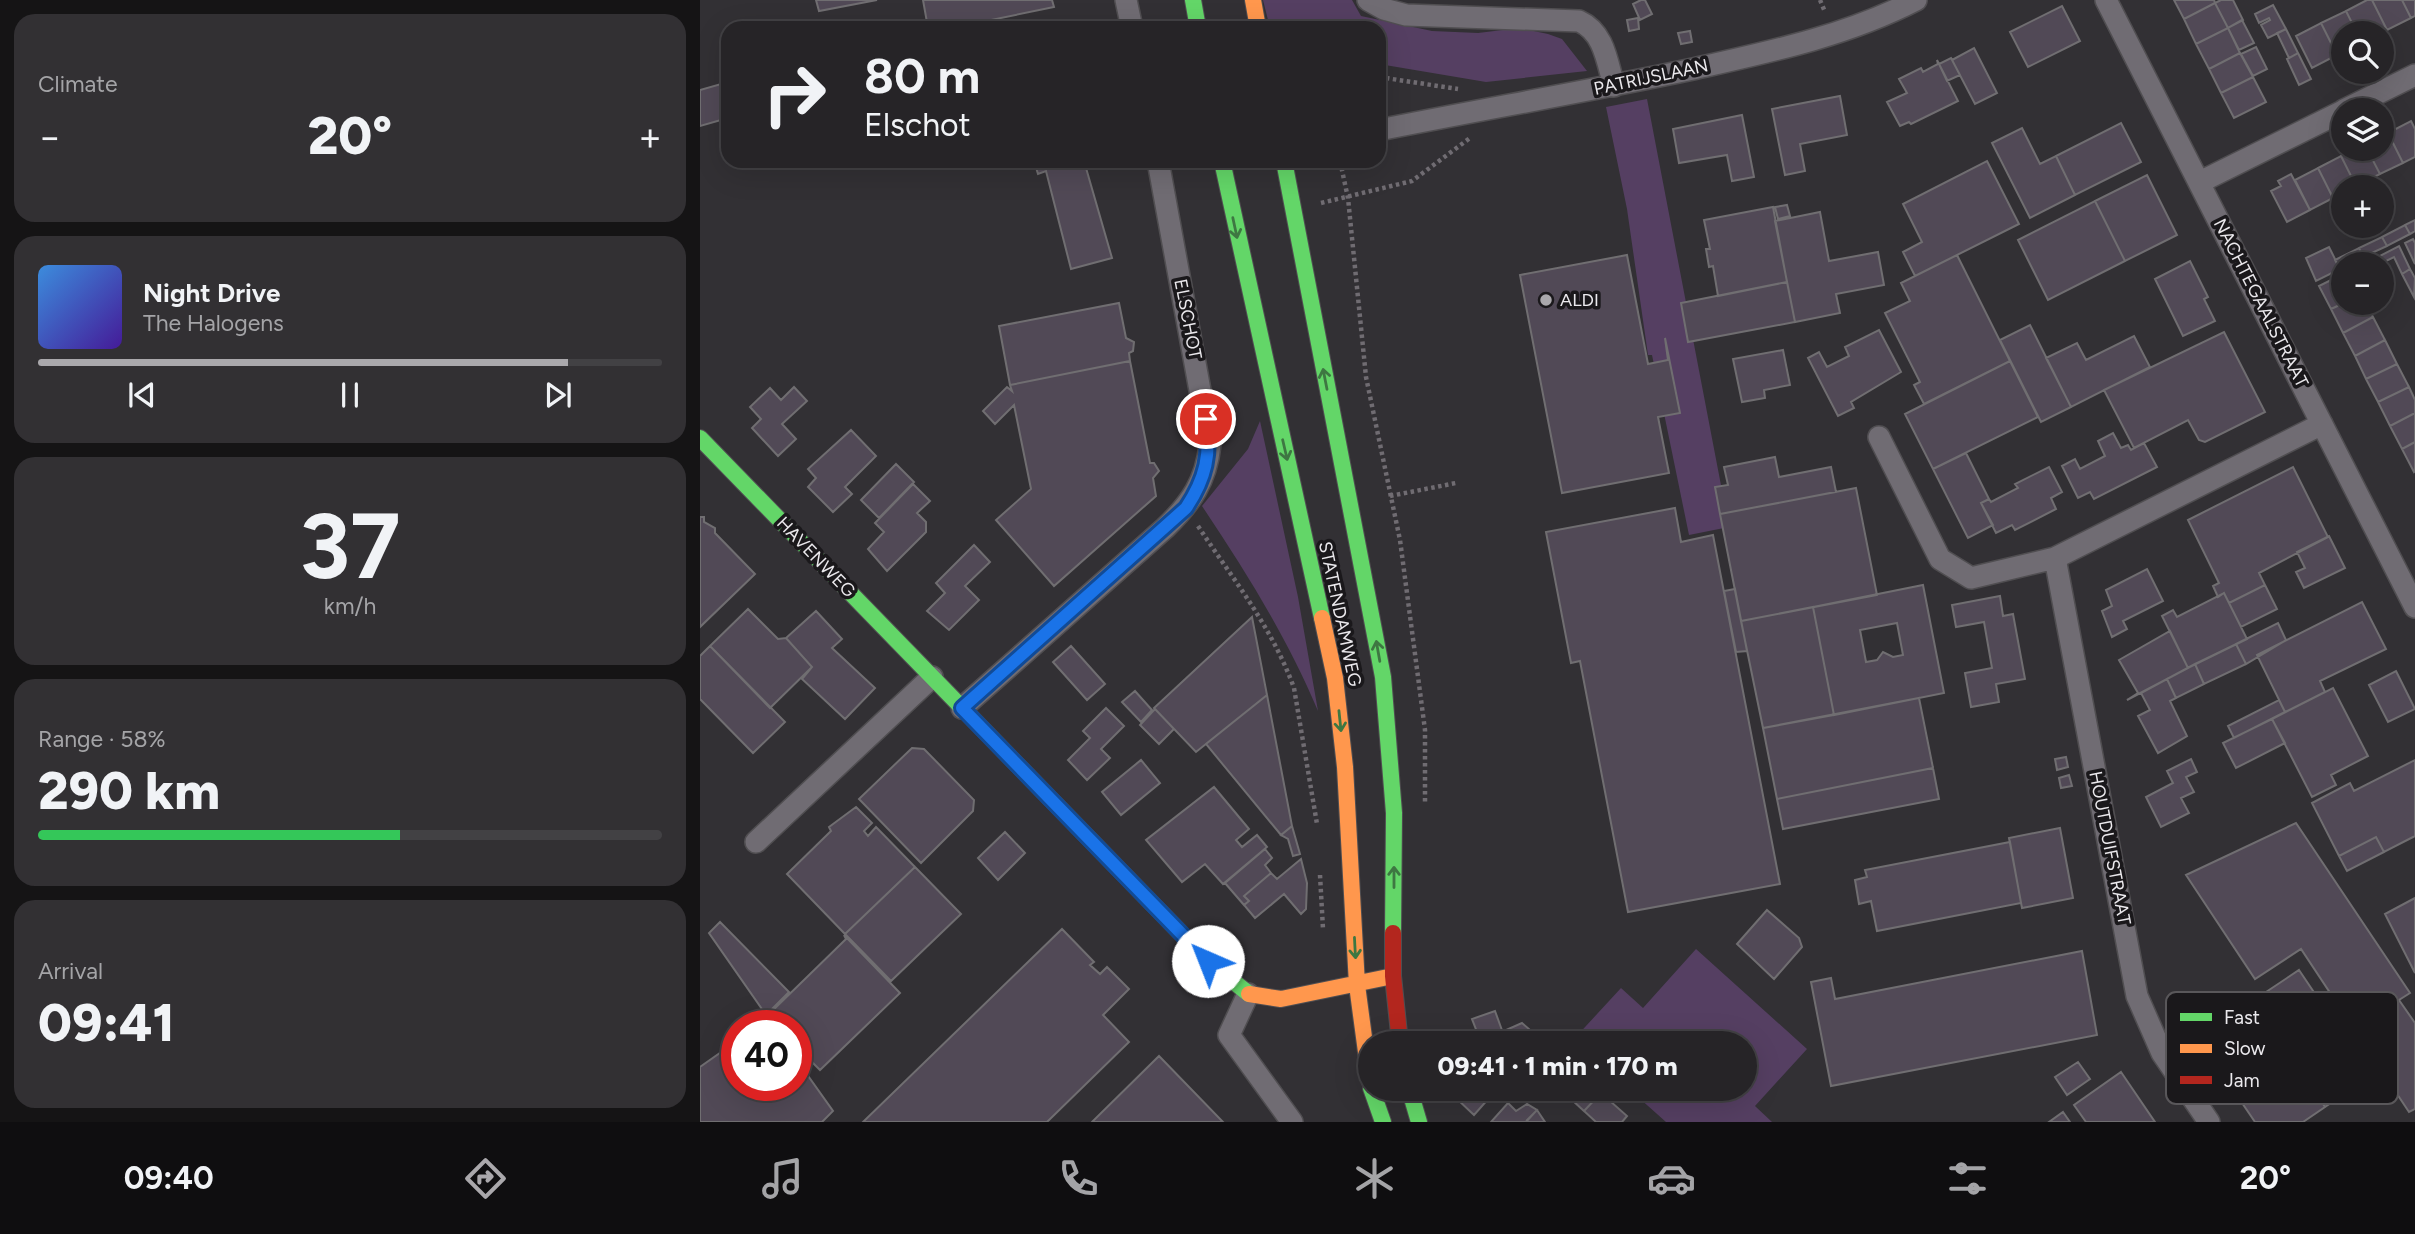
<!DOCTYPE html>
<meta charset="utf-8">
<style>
:root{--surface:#262427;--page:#323033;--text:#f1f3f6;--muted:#a4a4a7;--line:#424144;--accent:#aaa8ac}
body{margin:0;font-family:Figtree,sans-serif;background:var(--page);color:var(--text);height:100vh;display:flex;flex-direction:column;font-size:26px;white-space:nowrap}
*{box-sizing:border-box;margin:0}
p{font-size:23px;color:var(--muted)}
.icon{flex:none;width:38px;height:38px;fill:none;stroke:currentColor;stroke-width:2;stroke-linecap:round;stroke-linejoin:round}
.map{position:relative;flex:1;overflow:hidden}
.details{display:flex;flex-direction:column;gap:14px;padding:14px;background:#151415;width:700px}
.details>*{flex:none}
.hud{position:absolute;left:21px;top:21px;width:665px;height:147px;border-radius:21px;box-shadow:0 7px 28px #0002,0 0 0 2px var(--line);background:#262427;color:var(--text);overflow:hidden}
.fabs{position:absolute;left:1631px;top:21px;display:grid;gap:14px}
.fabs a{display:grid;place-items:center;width:63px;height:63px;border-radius:50%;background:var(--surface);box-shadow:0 7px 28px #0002,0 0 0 2px var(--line);font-size:35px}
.speed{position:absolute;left:21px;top:1010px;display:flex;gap:14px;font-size:35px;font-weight:700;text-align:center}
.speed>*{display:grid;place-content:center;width:91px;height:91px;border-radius:50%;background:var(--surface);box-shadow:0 7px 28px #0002,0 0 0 2px var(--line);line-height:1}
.speed .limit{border:10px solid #d22;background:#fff;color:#111}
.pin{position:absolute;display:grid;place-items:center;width:60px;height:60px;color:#fff;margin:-30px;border:4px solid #fff;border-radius:50%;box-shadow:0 2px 7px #0007}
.me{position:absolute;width:77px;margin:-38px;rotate:316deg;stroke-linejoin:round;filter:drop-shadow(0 0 5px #0008)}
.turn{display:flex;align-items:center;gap:24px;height:147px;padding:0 28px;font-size:32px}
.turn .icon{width:91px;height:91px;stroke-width:2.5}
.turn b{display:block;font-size:49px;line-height:60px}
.big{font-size:52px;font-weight:800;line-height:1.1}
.details .card{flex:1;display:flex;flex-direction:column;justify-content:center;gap:10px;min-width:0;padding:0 24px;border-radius:21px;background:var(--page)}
.details .dial{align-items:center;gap:0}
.dial b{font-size:91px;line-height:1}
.song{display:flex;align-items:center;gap:21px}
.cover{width:84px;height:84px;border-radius:10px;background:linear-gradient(135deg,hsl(210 70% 55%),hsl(260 70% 35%))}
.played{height:7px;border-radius:4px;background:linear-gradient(90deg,var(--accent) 85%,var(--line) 85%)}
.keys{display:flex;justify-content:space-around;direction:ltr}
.heat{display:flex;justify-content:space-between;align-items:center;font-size:38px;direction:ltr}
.charge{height:10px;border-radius:5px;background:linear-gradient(90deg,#34c759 58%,var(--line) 0)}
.trip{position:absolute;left:658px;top:1031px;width:399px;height:70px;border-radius:35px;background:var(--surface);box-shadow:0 7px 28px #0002,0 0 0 2px var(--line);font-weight:800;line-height:70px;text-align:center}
.tabs{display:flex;height:112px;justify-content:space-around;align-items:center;background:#0f0e10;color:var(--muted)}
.tabs .icon{width:49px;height:49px}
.tabs .on{color:var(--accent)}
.tabs b{font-size:32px;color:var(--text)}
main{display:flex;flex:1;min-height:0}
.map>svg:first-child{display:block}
</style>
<main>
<section class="details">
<div class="card"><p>Climate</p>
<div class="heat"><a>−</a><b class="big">20°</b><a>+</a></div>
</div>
<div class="card">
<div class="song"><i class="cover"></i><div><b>Night Drive</b><p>The Halogens</p></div></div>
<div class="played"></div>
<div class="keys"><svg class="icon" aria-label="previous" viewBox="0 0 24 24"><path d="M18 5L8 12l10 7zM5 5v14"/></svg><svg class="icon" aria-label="pause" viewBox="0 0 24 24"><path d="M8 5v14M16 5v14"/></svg><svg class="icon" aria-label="next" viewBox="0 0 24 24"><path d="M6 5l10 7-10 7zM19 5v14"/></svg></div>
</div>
<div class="card dial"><b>37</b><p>km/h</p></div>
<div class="card"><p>Range · 58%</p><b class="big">290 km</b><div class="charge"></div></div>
<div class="card"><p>Arrival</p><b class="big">09:41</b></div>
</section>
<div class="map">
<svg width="1715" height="1122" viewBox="0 0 1715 1122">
<rect width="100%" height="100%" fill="#323034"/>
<path fill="#553f62" d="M563,0H652L661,16L732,31L778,33L819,28L848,34L862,39L887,71L786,82L679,64V28H570Z
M947,99L1029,527L989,535L952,355H948L927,209L906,107Z
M560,421L598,597L618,711C587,637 546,572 502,506L548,449Z
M996,949L1107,1049L1055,1106L1072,1122H966L929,1089L1045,1088V1043H878L874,1039L921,988L943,1008Z"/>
<path fill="#514956" stroke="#706e71" stroke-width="2" fill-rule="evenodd" d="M116,0H177L119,11Z
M223,0H352L354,7L252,28H228Z
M941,0H945L952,14L940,20L933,4Z
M1474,0H1514L1515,3L1484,19Z
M1521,0H1533L1543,20L1528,28L1515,3Z
M1667,0H1672L1687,30L1657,33L1646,11Z
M1672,0H1702L1711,18L1687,30Z
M1702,0H1715V16L1711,18Z
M1515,3L1528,28L1496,44L1484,19Z
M1573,5L1586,29L1568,38L1561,25L1570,20L1569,18L1559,23L1555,14Z
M1362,6L1380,41L1328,67L1310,32Z
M1646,11L1657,33H1643V52L1637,55L1621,23Z
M938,18L939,29L929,31L927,20Z
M1542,20L1554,43L1539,50L1528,28Z
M1621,23L1637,55L1612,68L1596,36Z
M1528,28L1540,53L1509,69L1496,44Z
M1586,29L1598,53L1589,58L1577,33Z
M990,31L992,42L981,44L978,33Z
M1556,47L1567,69L1553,76L1541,54Z
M1274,48L1297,93L1275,104L1252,60Z
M1540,53L1553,77L1521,93L1509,69Z
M1598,53L1611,79L1599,85L1587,59Z
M1251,58L1260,75L1247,81L1239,64Z
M1237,60L1258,101L1211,124L1209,122L1200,126L1187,102L1207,93L1199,79L1221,68L1223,72L1238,64Z
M1553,77L1566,102L1534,118L1521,93Z
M28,82V118L0,126V90Z
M1140,96L1147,135L1100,144L1105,171L1085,175L1072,109Z
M1042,115L1054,177L1032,181L1027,155L979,163L973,129Z
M1711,121L1715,129V157L1703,163L1688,133Z
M1421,123L1441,162L1375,195L1356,156Z
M1322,128L1340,164L1356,156L1375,195L1330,218L1292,143Z
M1688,133L1703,163L1680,174L1667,149H1682V136Z
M1655,149H1667L1680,174L1656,186L1641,156Z
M1641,156L1656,186L1643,187V193L1633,198L1618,168Z
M334,161H384L412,258L371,269L346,171L338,174Z
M1287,161L1319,224L1215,276L1203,252L1222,242L1203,204Z
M1618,168L1633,198L1610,210L1595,180Z
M1591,174L1610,210L1587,222L1571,191L1581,186L1578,181Z
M1447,175L1477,235L1425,261L1395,201Z
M1395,201L1425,261L1348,300L1318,240Z
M1087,205L1090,216L1078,219L1075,207Z
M1073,207L1087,282L1018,296L1013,266L1009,267L1006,249H1010L1004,220Z
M1120,212L1129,261L1178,252L1184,285L1136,294L1140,313L1095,322L1075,221Z
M1715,220V231L1710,234L1705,225Z
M1705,225L1710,234L1687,246L1682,237Z
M1682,237L1687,246L1663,257L1659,248Z
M1713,239L1715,243V264L1705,243Z
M1699,246L1710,269L1702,274L1694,257L1680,264L1676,258Z
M1629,247L1640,269L1616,281L1606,258Z
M1659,248L1663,257L1643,264L1640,269L1635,260Z
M927,255L948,364L968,360L965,338L980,413L958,417L969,473L862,493L820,275Z
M1257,255L1310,361L1224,404L1214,385L1220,382L1185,313L1210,301L1201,283Z
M1490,261L1508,297L1504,299L1515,321L1483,336L1455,279Z
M1710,269L1715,278L1714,297L1702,274Z
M1643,274L1644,303L1631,309L1619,286Z
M1087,282L1095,322L988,342L981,303Z
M419,303L426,338L434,342L433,351L429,353L430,361L310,385L299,326Z
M1644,303H1666L1673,317L1643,333L1631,309Z
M1673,317L1685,340L1655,356L1643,333Z
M1330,325L1371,407L1341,422L1300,340Z
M1179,330L1201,372L1151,402L1154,408L1138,416L1108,358L1119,352L1127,367L1149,356L1145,347Z
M1524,332L1565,412L1505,442L1499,440L1488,420L1434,448L1404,390Z
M1434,336L1450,367L1371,407L1346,358L1377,343L1386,360Z
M1685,340L1697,364L1666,379L1655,356Z
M1083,350L1090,385L1064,390L1065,398L1042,402L1033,359Z
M430,361L450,463H454L459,471L453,478L456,496L354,586L296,520L331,489L314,405L295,424L283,411L307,387L312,391L310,385Z
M1310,361L1338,417L1233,469L1205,414Z
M1697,364L1709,387L1678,402L1666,379Z
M94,387L107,401L82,424L96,439L78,456L52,428L61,419L50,407L70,388L81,400Z
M1709,387L1715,400V413L1690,426L1678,402Z
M1715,413V442L1702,449L1690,426Z
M151,430L176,456L145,487L152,494L133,512L108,487L116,478L108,469Z
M1413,433L1421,448L1428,445L1431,450L1444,443L1457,467L1394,499L1390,492L1378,498L1362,466L1375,459L1380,469L1405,456L1398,441Z
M1715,442V471L1714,472L1702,449Z
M1266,453L1289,499L1281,503L1293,525L1268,538L1233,469Z
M1075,457L1079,477L1131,467L1136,492L1020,514L1015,487L1028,485L1024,467Z
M196,464L214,482L179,518L161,500Z
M1349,467L1362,492L1351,498L1356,509L1315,530L1312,525L1296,533L1281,503L1289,499L1291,502L1318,488L1315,484Z
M1593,467L1628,537L1559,573L1565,585L1529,603L1524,593L1518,597L1513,586L1519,583L1488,520Z
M213,484L230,501L217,513L226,522V532L187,571L168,549L184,532L175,523Z
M1156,488L1177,595L1041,621L1020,514Z
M975,508L981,542L1013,535L1080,884L928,912L880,661L871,663L846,532Z
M0,517H4V522L15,528V533L55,574L0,627Z
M1629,536L1645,568L1604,588L1596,572L1605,568L1597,552Z
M274,545L290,562L265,586L279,600L249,630L227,611L245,593L236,583Z
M1447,569L1463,601L1423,621L1427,629L1412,637L1402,611L1412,606L1406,590Z
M1223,585L1244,693L1134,715L1113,607ZM1197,623L1203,655L1193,657L1183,652L1177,660L1166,662L1160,630Z
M1565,585L1577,609L1541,627L1529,603Z
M1035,589L1047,651L1036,652L1024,591Z
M1524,593L1547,639L1488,668L1462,616L1473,610L1477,617Z
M1300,596L1303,616L1313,614L1325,679L1296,684L1299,702L1271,707L1265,673L1292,668L1284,622L1256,627L1252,605Z
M1662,602L1686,649L1620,681L1625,692L1585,712L1557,655Z
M1113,607L1134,715L1063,728L1041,621Z
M48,609L78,639L86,638L112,667L70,708L10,646Z
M116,611L142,639L132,648L175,688L145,719L102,679L112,667L86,638Z
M552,617L567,695L496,752L454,708Z
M1578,623L1586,640L1546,664L1536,644Z
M1470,631L1488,668L1427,700L1438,693L1419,660Z
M1536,644L1546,664L1504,684L1495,664Z
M10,646L85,722L53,753L0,699V656Z
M371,646L405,684L387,700L353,662Z
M1495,664L1504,684L1476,698L1467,679Z
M1696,671L1715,709L1688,722L1669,685Z
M1467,679L1476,698L1470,701L1487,736L1458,753L1438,716L1450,710L1441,693Z
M1633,688L1668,756L1631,775L1636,785L1612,797L1572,719Z
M435,691L452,710L441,722L422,702Z
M567,695L592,826L581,835L506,744Z
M1219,698L1233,768L1077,799L1063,728Z
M1579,700L1585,712L1534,738L1528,726Z
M406,708L424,726L401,749L410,758L387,780L368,760L390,738L383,731Z
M455,709L474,729L459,744L440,725Z
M1572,719L1585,743L1536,768L1523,743Z
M212,748L224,749L274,800L273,811L221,863L159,799Z
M1366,757L1368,767L1357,770L1355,759Z
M1491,759L1497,772L1486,777L1494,792L1481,798L1489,813L1461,827L1446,797L1473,783L1467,771Z
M441,760L460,783L421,815L402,792Z
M1715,760V836L1684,852L1676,837L1639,856L1612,803L1650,783L1654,791Z
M1233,768L1239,799L1083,829L1077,799Z
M1369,775L1372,786L1361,788L1359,778Z
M514,787L549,829L536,840L542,847L557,835L567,847L523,884L505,864L482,882L446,840Z
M156,807L172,823L164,831L168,836L176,827L215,867L145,934L87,874L131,831L129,827Z
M1596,823L1710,993L1699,1000L1715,1023V1109L1709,1112L1601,949L1555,979L1486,875Z
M592,826L600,854L593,856L588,839L581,835Z
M1360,828L1373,898L1322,908L1309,838Z
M305,832L325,853L298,880L278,858Z
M1676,837L1684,852L1647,871L1639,856Z
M1310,842L1321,903L1177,931L1171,901L1159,904L1155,880L1167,877L1165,870Z
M565,849L572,858L565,865L571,873L544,896L549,901L544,905L525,883Z
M601,859L607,883L606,909L601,914L584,894L555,918L544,905L549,901L544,896L571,873L577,879Z
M215,867L261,914L191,981L145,934Z
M1715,898V973L1685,914Z
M1067,910L1099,938L1102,947L1074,979L1037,944Z
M20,922L89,992L66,1015L9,933Z
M362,929L394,962L390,965L400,974L407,967L429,989L403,1015L429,1042L347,1122H163Z
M144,935L200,993L120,1070L96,1046V1026H76L67,1016L146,939Z
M1382,951L1397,1035L1131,1086L1111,982L1131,978L1135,999Z
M1599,970L1671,1077L1625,1107L1561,1013L1552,1019L1545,1006Z
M1545,1006L1552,1019L1561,1013L1625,1107L1603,1122H1555L1498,1038Z
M795,1011L803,1033L770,1043L767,1036L777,1032L772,1019Z
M822,1023L845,1043H821L806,1030Z
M37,1041V1085H96V1059L133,1111L122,1122H0V1067Z
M459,1056L523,1122H392Z
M1378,1062L1390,1079L1367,1095L1355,1077Z
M1421,1072L1455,1122H1386L1374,1105Z
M767,1088H798L774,1115L757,1099Z
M859,1088H896L901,1093L884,1111Z
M901,1093L927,1116L922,1122H896L884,1111Z
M808,1103L816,1111L827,1104L837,1110L826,1122H791Z
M837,1110L845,1122H826L827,1120Z
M1363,1112L1370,1122H1349Z"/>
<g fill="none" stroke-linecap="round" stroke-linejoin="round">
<g stroke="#504e51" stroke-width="24">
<path id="street" d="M426,0L432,28
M668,0L684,9L706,15L879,21C904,32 907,61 914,86
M1406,0L1715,607
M1644,110L1715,75
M679,130C784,109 889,91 993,69C1069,52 1146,36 1216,0
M1500,182L1643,111
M1179,437L1240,559L1271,578L1355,558L1622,424
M1355,558L1437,996L1462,1053L1509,1122
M262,708L465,528C491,503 506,481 510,445L458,161
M56,842L232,677
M548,994L529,1035L592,1122"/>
</g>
<g stroke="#504e51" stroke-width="18">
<path id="fast" d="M493,0L498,28
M522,161L622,618
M584,161L683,677L694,813L693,933
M0,438L508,961L549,994
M671,1088L683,1122
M709,1088L719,1122"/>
</g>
<g stroke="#504e51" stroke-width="18">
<path id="slow" d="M553,0L558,28
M622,618L635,678L645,767L657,985L670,1082
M549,994L581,999L693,976"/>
</g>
<g stroke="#504e51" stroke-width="18">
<path id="jam" d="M693,933V976L700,1043"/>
</g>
<path stroke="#706c72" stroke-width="4.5" stroke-dasharray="3.5 3.5" stroke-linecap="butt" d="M1120,0L1125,12
M679,77L758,89
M640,161L648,198L666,377L700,540L725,730V804
M621,203L712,181L770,138
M690,496L756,483
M498,526C534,581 571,625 594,688L617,824
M620,875L623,929"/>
<use href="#street" stroke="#706c73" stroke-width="21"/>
<use href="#fast" stroke="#63d668" stroke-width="16"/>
<use href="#slow" stroke="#ff974d" stroke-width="16"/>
<use href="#jam" stroke="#b3261e" stroke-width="16"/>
</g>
<defs><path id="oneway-shaft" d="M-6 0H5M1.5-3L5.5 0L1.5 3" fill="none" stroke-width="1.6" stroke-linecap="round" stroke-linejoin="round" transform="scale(1.75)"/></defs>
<g stroke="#3e7742">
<use href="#oneway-shaft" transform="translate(535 228) rotate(78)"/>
<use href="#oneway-shaft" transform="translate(625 379) rotate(-101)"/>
<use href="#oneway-shaft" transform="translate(585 450) rotate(77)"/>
<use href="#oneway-shaft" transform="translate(678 651) rotate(-100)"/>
<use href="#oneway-shaft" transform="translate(640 721) rotate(84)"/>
<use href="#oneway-shaft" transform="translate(694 877) rotate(-90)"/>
<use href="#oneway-shaft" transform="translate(655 948) rotate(87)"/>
</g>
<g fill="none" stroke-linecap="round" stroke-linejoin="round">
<g stroke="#114b97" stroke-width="18">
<path id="route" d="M506,419C511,454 506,478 486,508L262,708L508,961"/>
</g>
<use href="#route" stroke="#1a73e8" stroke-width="12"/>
</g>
<circle fill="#aaa8ac" stroke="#1a181b" stroke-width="2.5" cx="846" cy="300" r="7"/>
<g text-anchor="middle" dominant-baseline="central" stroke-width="7" stroke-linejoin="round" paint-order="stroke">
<g font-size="18" fill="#ebe9ed" stroke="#1a181b">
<text transform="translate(951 77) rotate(-12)">PATRIJSLAAN</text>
<text transform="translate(1561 303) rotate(63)">NACHTEGAALSTRAAT</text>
<text transform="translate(488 319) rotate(79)">ELSCHOT</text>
<text transform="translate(116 557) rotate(46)">HAVENWEG</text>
<text transform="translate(640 614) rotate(78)">STATENDAMWEG</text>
<text transform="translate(1410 848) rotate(79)">HOUTDUIFSTRAAT</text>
</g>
<g font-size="18" fill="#ebe9ed" stroke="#1a181b" text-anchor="start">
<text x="860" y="300">ALDI</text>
</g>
</g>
<rect x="1466" y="992" width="232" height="112" rx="10" fill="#1a181b" stroke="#59575a" stroke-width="2"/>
<rect x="1480" y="1013" width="32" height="8" fill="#63d668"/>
<rect x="1480" y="1044" width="32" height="9" fill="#ff974d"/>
<rect x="1480" y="1076" width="32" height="8" fill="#b3261e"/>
<g font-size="19" fill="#ebe9ed">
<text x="1524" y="1024">Fast</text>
<text x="1524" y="1055">Slow</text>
<text x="1524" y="1087">Jam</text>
</g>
</svg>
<div class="fabs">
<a><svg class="icon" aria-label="search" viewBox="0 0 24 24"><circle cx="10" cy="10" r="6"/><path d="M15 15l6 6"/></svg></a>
<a><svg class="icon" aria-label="layers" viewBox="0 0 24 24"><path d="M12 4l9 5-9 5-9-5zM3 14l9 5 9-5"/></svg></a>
<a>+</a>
<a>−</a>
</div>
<div class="speed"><div class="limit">40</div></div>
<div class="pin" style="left:506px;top:419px;background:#d93025"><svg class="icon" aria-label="arrive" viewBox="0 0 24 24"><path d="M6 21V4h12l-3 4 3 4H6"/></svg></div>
<svg class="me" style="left:508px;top:961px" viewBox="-20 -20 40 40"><circle r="19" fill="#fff"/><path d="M0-13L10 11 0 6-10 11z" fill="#1a73e8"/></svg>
<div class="trip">09:41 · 1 min · 170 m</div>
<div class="hud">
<div class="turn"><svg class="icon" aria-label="right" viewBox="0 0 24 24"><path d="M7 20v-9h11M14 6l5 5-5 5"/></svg><div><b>80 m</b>Elschot</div></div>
</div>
</div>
</main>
<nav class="tabs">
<b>09:40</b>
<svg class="icon on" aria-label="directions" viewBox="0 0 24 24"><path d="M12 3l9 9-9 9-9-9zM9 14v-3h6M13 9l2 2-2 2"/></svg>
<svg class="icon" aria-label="music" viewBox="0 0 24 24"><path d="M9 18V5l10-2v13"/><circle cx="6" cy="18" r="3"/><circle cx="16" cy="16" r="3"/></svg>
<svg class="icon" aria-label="phone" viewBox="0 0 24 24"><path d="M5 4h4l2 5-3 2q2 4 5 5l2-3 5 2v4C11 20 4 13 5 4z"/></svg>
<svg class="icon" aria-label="climate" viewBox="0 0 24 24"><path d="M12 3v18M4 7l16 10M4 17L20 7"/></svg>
<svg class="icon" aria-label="car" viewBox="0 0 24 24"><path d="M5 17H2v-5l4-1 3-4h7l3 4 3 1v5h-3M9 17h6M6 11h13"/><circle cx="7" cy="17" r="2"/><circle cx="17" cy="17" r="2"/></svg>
<svg class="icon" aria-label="filters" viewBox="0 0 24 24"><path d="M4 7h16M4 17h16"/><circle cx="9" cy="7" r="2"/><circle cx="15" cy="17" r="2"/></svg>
<b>20°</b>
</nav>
